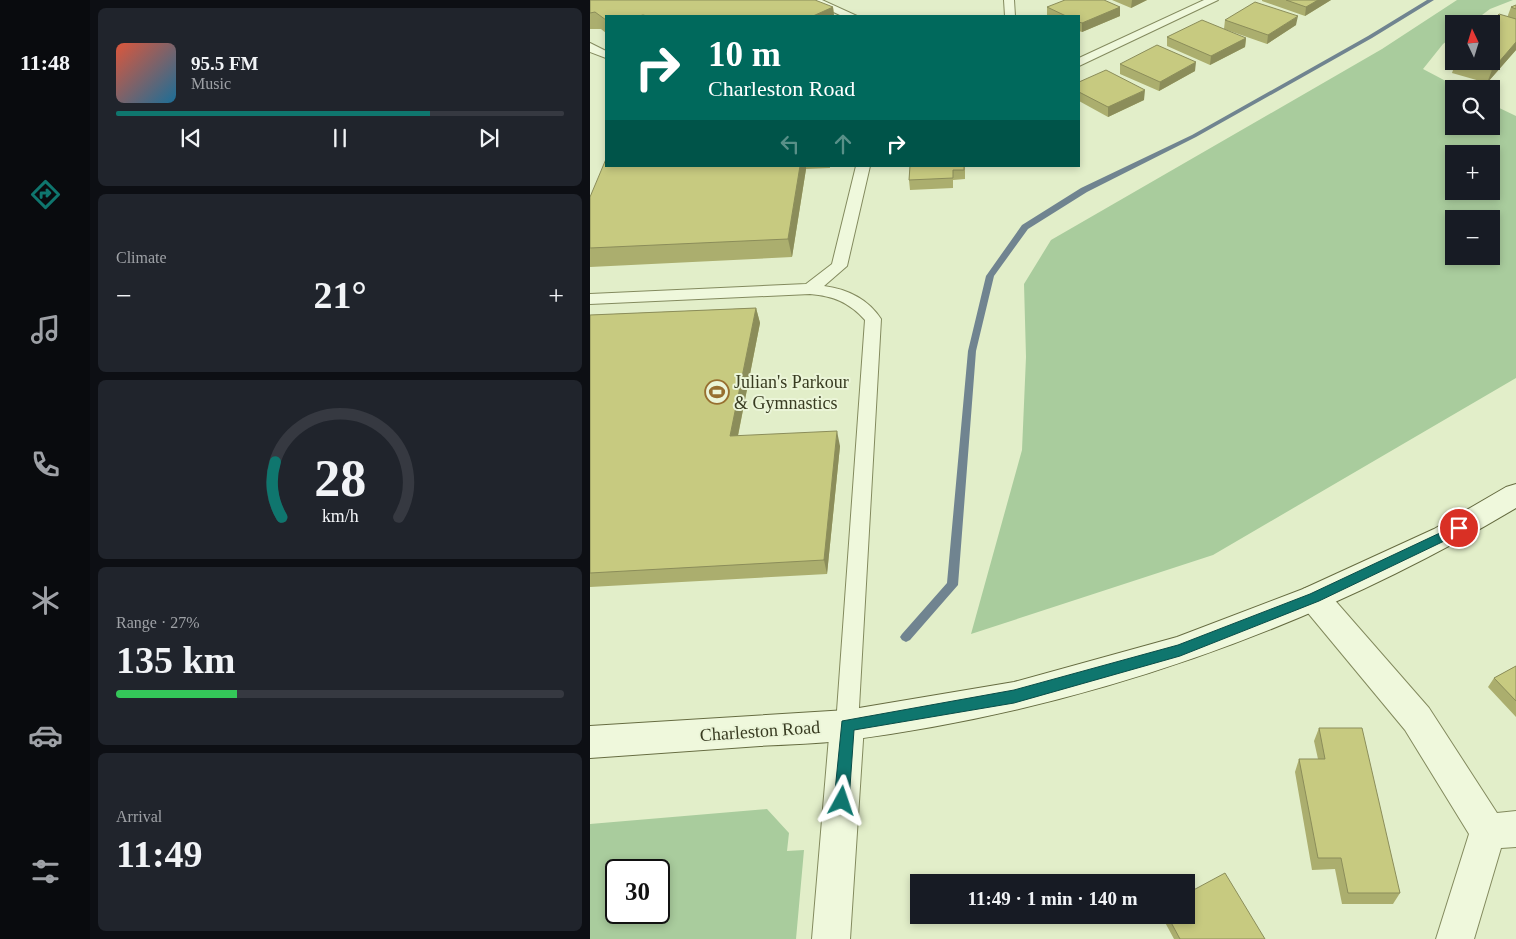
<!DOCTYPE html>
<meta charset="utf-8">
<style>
:root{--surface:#171b24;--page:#20242c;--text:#f1f3f6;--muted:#9ea1a6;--line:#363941;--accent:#0f766e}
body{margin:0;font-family:Georgia,serif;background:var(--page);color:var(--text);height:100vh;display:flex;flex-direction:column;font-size:19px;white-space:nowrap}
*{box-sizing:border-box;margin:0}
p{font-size:16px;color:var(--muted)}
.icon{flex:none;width:28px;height:28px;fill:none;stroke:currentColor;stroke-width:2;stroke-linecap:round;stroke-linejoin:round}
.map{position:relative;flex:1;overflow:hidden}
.panel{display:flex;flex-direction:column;gap:8px;padding:8px;background:#0d0f14;width:500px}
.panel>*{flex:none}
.top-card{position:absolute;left:15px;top:15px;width:475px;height:152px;border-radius:0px;box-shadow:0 2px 8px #0003;background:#00695c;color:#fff;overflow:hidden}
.needle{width:32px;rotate:356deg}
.buttons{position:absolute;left:855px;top:15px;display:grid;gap:10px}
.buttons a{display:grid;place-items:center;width:55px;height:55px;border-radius:0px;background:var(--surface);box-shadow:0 2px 8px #0003;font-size:25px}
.speed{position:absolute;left:15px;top:859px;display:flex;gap:10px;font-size:25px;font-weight:700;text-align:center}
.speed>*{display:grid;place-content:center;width:65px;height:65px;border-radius:50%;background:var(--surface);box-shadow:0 2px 8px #0003;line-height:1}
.speed .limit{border:2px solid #111;border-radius:8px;background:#fff;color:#111}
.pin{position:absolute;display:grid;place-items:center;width:42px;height:42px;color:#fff;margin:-21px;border:2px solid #fff;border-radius:50%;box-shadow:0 1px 5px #0007}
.me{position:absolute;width:55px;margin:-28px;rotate:5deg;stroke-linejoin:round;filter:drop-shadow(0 0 4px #0008)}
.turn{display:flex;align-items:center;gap:18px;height:105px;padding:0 20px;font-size:22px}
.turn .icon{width:65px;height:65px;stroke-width:2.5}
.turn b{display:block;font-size:35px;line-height:42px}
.lanes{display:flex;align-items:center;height:48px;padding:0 20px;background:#0003;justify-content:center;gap:25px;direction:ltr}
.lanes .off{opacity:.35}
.big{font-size:38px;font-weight:600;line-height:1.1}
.panel .card{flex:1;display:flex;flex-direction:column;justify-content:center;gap:8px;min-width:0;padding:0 18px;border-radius:8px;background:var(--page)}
.panel .dial{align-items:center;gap:0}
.dial svg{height:130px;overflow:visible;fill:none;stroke:var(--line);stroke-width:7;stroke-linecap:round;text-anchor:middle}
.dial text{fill:var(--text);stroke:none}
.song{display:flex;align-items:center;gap:15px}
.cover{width:60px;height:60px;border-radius:8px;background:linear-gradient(135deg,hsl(10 70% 55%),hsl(200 70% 35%))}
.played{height:5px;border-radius:2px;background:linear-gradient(90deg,var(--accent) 70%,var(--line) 70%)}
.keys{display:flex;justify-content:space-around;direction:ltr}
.heat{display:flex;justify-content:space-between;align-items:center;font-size:28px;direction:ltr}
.charge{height:8px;border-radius:4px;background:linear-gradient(90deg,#34c759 27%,var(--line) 0)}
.trip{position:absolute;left:320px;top:874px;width:285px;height:50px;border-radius:0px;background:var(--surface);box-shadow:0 2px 8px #0003;font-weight:600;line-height:50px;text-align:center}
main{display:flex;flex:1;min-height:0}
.dock{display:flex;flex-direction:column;width:90px;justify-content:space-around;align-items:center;background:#090b0e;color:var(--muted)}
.dock .icon{width:35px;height:35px}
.dock .current{color:var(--accent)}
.dock b{font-size:22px;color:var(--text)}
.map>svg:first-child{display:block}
</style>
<main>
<nav class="dock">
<b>11:48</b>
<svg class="icon current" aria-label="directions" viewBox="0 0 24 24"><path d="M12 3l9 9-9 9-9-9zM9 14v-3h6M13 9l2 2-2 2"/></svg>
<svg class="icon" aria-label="music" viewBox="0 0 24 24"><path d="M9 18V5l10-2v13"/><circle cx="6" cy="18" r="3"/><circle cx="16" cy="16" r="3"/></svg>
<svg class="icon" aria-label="phone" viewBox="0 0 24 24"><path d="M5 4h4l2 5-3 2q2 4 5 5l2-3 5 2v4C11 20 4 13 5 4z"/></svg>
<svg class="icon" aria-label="climate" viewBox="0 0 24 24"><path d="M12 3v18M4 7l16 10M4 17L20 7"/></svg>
<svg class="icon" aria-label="car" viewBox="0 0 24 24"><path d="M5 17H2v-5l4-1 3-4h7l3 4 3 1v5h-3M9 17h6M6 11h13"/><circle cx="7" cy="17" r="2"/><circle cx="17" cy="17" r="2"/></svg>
<svg class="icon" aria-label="filters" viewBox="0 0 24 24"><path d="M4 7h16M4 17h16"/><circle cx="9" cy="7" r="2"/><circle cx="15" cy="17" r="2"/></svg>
</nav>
<section class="panel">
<div class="card">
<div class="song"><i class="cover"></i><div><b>95.5 FM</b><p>Music</p></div></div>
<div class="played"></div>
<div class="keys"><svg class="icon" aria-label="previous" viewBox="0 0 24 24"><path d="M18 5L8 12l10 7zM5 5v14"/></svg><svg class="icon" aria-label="pause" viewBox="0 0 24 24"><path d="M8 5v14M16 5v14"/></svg><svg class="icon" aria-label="next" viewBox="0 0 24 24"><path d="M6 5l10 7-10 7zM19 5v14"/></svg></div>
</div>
<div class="card"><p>Climate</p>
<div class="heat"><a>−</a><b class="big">21°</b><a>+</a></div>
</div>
<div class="card dial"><svg viewBox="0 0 100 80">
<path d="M14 69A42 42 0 1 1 86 69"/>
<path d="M14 69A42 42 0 0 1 10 35" stroke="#0f766e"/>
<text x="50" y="56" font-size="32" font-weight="700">28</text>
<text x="50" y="72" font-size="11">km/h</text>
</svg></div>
<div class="card"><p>Range · 27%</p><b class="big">135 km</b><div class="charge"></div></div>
<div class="card"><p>Arrival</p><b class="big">11:49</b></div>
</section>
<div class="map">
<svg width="926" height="939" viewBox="0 0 926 939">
<rect width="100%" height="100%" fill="#e2eec9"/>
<path fill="#a9cc9d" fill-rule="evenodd" d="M867,0H923L900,9L880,24H864V36L853,44L833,69L871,89H864V126H901V104L926,116V378L623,555L381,634L432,450L436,357L434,284L461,240L792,49ZM864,154H901V191H864ZM864,219H901V256H864Z
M177,809L199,833L197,851L214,850L206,939H0V824ZM26,870H69V912H26Z"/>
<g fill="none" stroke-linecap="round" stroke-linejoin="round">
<path fill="#708490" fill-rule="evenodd" d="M837,0H844L782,38L606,137L497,192L438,229L404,276L386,351L368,585L320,640L316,642L312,640L310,637L312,634L357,583L378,351L396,276L432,225L491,188L602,135L778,36Z"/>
<g stroke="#838a5e" stroke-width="2">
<path id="lane" d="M218,0H232L267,16H252Z
M414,0H424L425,16H415Z
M614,0H628L489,66V58Z
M0,43L16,51V58L0,52Z
M266,166H280L257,266L234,286C257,289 278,299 291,319L268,725L265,732L257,735L249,732L246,725L275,320C259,302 243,296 220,294L0,304V294L216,284L242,264Z"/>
</g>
<g stroke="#838a5e" stroke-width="2">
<path id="street" d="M724,585L735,589L839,708L907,813L926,811V847L911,848L884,939H846L879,834L815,730L713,607L709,598L713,589Z
M257,710L269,714L274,725L260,939H222L240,725L245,714Z"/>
</g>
<g stroke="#666c41" stroke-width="2">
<path id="secondary" d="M926,484V508C723,629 492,710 258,740C229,744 199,744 170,746C114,750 57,754 0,758V726L257,710L424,682L587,637L713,589L844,529L916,487Z"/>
</g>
<use href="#lane" fill="#eff8dc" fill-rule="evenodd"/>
<use href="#street" fill="#eff8dc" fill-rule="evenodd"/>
<use href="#secondary" fill="#eff8dc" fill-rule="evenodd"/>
</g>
<path fill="#abae6e" d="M0,0L243,7L244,16H16V33L11,29H0Z
M522,0H557L541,8Z
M672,0H741L715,16L672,1Z
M926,5V50L897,83L862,73L866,61H901L921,7Z
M457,7H530V16L492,32L489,31V16H457Z
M635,20L706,25L677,44L634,29Z
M577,37L656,38L655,47L620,65L577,46Z
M530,64L605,71L569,91L530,74Z
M489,82L554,100L518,117L489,101Z
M16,166H240V168L216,169L202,257L0,267V197Z
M320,166H375V179L363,180V188L320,190L319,180Z
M166,308L170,323L148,436L250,446L237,574L0,587V315Z
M926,666V717L898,687L904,678Z
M729,728L810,893L803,904H752L745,869L722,870L705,772L709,759H728L724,741Z
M571,915H596L675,939H584Z"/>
<path fill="#8b8d5a" d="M542,0H557L541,8Z
M728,0H741L715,16L716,7Z
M243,7L244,16H223Z
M530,7V16L492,32V23Z
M708,16L706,25L677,44L678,35Z
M656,38L655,47L620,65L621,56Z
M926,42V50L897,83L902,70Z
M606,62L605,71L569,91L570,82Z
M555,90L554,100L518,117V107Z
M210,166H216V169L202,257L198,239Z
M166,308L170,323L145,450L140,436Z
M247,431L250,446L237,574L234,560Z"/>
<path fill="#c7ca80" stroke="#8b8d5a" d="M0,0H225L243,7L223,16H57L53,15L49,16H16V20L5,12L0,13Z
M475,0H514L530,7L492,23L489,22V16H476L457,7Z
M696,0H728L716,7Z
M665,2L708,16L678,35L635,20Z
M926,5V9L921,7Z
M909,14L926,19V42L902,70L871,61H901V24H900Z
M612,20L656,38L621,56L577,37Z
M567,45L606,62L570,82L530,64Z
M516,70L555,90L518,107L489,92V82Z
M16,159V166H210L198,239L0,248V197Z
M320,166H374V170H363V178L319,180Z
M166,308L140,436L247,431L234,560L0,573V315Z
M926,666V701L904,678Z
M729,728H772L810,893H758L751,858H728L709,759H735Z
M635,873L675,939H590L577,915H596V894Z"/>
<path fill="#0f766e" stroke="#0a4d48" d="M869,524L873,525L875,528L873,532L729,601L590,656L424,703L264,730L259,801L257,806L252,808L246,806L244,801L252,721L424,690L588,645L720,594Z"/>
<defs>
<g id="stadium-ring" transform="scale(1.25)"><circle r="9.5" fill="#ebf5d8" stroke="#976f30" stroke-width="1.5"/><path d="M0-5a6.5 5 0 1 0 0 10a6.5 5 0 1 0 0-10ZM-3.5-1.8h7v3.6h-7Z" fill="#976f30"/></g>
</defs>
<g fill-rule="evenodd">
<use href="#stadium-ring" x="127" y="392"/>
</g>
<g text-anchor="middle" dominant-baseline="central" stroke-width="4" stroke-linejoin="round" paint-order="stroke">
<g font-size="18" fill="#383b21" stroke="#ebf5d8" text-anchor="start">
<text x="144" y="382">Julian's Parkour<tspan x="144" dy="21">&amp; Gymnastics</tspan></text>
</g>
<g font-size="18" fill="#383b21" stroke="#ebf5d8">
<text transform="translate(170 731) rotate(-4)">Charleston Road</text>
</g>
</g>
</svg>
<div class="buttons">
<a><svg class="needle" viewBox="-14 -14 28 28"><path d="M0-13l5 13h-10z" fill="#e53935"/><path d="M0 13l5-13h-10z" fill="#9ea1a6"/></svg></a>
<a><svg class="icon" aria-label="search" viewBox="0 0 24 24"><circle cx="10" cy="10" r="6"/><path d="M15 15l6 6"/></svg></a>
<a>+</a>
<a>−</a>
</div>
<div class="speed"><div class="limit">30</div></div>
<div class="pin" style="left:869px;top:528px;background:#d93025"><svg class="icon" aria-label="arrive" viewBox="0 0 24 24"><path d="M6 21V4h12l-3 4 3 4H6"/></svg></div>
<svg class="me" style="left:252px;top:801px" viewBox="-20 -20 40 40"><path d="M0-17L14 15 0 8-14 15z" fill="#0f766e" stroke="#fff" stroke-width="4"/></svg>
<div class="trip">11:49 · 1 min · 140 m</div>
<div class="top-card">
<div class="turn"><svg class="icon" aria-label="right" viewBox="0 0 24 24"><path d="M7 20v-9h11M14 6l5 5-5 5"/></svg><div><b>10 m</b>Charleston Road</div></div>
<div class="lanes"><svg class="icon off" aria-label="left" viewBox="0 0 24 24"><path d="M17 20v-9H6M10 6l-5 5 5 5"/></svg><svg class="icon off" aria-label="ahead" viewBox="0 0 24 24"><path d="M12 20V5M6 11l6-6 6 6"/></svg><svg class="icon" aria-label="right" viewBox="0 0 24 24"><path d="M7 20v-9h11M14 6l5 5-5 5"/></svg></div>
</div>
</div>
</main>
